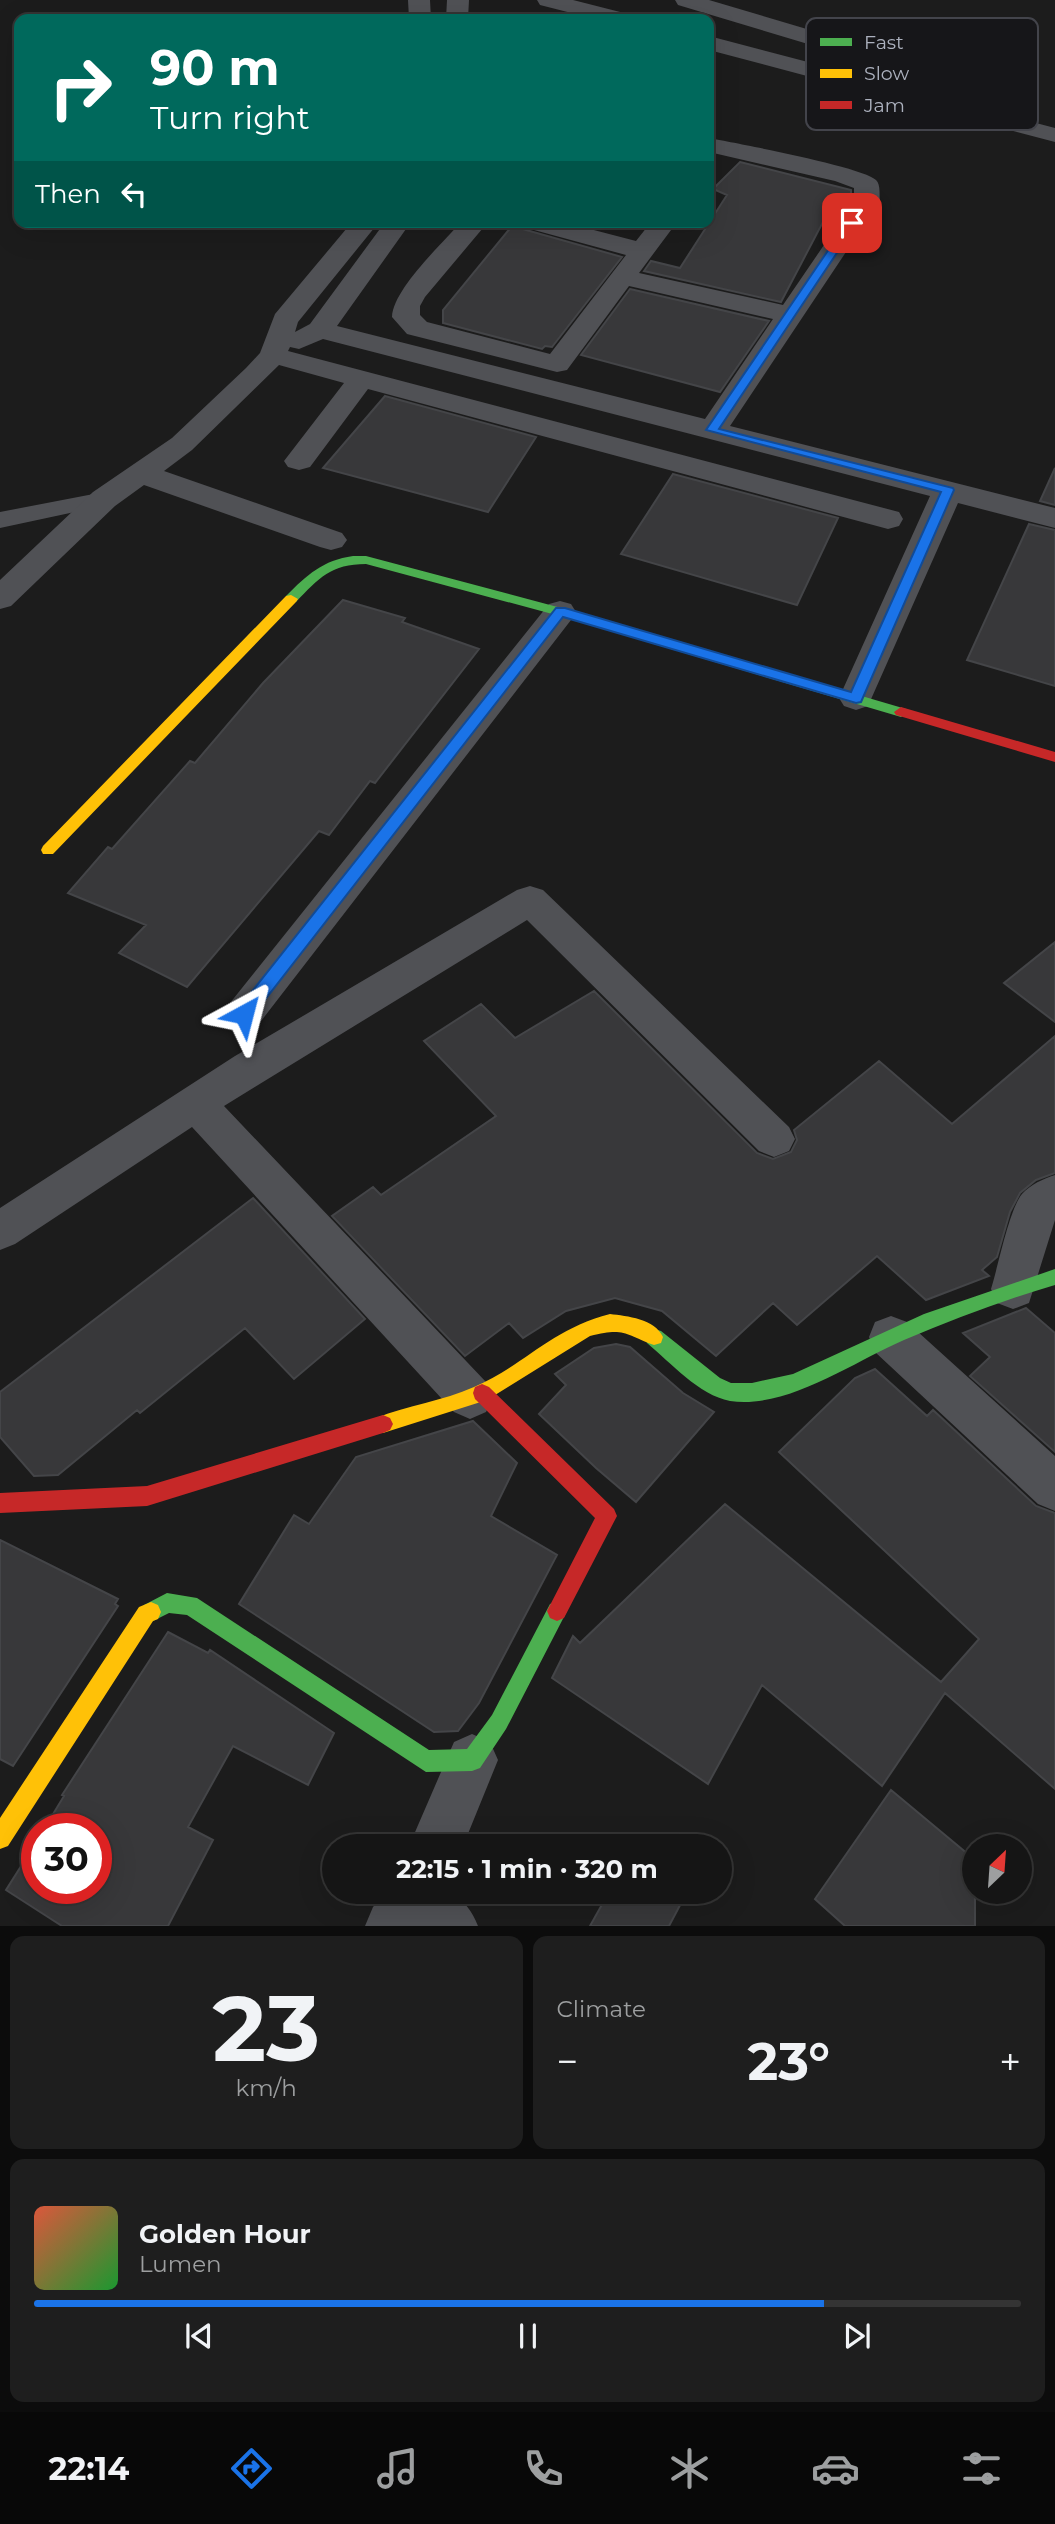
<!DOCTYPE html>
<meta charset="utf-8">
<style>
:root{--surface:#151515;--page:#1e1e1e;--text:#f1f3f6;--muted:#9d9fa0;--line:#343434;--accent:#1a73e8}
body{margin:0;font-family:Montserrat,sans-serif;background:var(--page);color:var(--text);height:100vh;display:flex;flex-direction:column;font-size:26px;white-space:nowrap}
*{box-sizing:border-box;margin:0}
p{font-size:23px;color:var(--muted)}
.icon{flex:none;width:38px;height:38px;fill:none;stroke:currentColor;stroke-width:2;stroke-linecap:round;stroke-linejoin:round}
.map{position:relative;height:1926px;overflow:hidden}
.panel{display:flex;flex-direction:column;gap:10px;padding:10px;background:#0c0c0c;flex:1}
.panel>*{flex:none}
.banner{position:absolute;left:14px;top:14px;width:700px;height:214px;border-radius:14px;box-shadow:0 7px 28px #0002,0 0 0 2px var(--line);background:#00695c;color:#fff;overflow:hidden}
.needle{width:46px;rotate:25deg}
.buttons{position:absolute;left:962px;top:1834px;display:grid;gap:14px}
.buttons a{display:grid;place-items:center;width:70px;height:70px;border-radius:50%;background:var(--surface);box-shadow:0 7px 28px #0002,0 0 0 2px var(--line);font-size:35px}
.speed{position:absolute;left:21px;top:1813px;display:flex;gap:14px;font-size:35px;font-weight:700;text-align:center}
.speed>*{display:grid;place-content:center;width:91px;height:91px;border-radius:50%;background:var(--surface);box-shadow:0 7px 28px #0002,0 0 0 2px var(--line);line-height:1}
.speed .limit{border:10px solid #d22;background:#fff;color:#111}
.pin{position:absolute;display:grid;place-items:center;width:60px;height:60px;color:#fff;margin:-30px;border-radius:14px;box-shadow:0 4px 10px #0006}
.me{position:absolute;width:77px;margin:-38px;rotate:38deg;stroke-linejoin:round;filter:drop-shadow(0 0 5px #0008)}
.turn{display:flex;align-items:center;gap:24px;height:147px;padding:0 21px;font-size:32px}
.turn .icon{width:91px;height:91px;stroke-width:2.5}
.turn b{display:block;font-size:49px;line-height:60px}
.then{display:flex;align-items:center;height:66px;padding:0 21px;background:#0003;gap:14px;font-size:26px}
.big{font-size:52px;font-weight:700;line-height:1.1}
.panel .tile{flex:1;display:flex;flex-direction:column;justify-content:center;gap:10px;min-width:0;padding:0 24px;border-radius:14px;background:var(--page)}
.panel .dial{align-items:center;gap:0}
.dial b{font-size:91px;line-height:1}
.song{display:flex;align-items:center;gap:21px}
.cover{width:84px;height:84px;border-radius:10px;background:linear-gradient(135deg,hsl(10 70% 55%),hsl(130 70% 35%))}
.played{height:7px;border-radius:4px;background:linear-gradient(90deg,var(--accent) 80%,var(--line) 80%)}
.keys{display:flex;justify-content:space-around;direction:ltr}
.heat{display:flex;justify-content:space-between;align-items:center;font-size:38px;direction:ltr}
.panel .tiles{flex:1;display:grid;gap:10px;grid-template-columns:1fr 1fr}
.tile:last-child{grid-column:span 2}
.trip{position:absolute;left:322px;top:1834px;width:410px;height:70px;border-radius:35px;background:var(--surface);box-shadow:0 7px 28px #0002,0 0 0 2px var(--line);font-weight:700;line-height:70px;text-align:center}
.dock{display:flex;height:112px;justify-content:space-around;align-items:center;background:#080808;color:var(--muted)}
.dock .icon{width:49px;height:49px}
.dock .selected{color:var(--accent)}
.dock b{font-size:32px;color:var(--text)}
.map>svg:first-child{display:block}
</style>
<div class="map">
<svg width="1055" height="1926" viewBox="0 0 1055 1926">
<rect width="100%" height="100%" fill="#1c1c1c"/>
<path fill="#38383a" stroke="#444548" stroke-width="2" d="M740,162L851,190V200L837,221L824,220L781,302L644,271L651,261L680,268L727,195L713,189Z
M512,226L622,257L552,347L545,346L542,349L443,323V310Z
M630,289L769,321L720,392L581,355Z
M385,396L536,437L488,512L323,468Z
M1055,468V505L1040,501Z
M673,474L838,518L797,605L621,554Z
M1029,524L1055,530V686L967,660Z
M343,600L405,618L402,622L479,649L375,783L370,781L329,835L319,831L187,987L119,953L146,925L68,893L108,847L112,849L190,761L195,763L263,683Z
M1055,942V1022L1004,983Z
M594,991L757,1153L773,1159L791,1152L797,1140L794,1130L879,1061L952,1124L1055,1036V1173L1036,1180L1020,1193L1010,1212L997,1257L982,1270L989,1276L926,1300L877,1256L797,1325L773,1303L716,1356L662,1311L615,1298L566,1311L523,1338L509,1323L465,1356L332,1216L373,1187L381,1195L496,1116L424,1041L481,1004L515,1038Z
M253,1198L365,1319L294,1379L245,1328L140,1413L137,1410L58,1475L34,1476L0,1437V1392Z
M1026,1308L1055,1333V1452L970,1376L990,1357L963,1333Z
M616,1344L630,1347L683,1393L714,1412L636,1502L596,1468L539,1414L566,1385L555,1374L594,1348Z
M875,1369L927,1416L933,1410L1036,1506L1055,1513V1789L945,1693L882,1786L762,1685L708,1784L552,1678L573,1636L580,1643L725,1504L941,1682L979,1639L779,1452L855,1378Z
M473,1421L517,1463L491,1516L557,1555L479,1703L458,1731L434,1732L239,1604L294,1515L309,1524L356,1457Z
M0,1540L118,1599L115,1604L118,1606L13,1766L0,1759Z
M168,1632L208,1653L210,1650L334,1733L308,1785L233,1746L188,1827L213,1840L168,1926H62L6,1890L37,1841V1888H96V1829H44L64,1796L62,1795Z
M891,1790L975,1860V1926H845L815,1899Z
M609,1892H687L669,1926H590Z"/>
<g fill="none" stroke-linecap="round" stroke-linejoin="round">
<path fill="#505155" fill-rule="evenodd" d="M104,492L112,494L116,499L112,504L0,528V512Z"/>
<path fill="#505155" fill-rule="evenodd" d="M408,0H430L431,19H409Z
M447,0H469L468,19H446Z
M537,0H573L628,14L631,19H595L540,5Z
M675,0H709L864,46L915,81L919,86L915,91L1055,128V142L709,50V36L888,83L848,56L678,5Z
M709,138C735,143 864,167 876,180C881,185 879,195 880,201L730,426L1055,508V528L958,503L868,706L856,710L844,706L839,698L930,496L323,339L299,349L290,347L288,351L899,512L903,519L899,526L888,529L368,389L310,467L299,470L288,467L284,461L344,383L279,365L192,450L164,471L342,533L347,540L342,547L331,550L320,547L144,485L115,506L11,606L0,609V580L93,492L172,438L246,368L260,353L275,314L352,222H379L298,322L295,332L310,324L385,222H411L337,326L705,419L773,319L629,286L567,370L557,372L407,334L392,317C393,289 442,244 461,222H488L425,297L420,306V315L427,322L550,354L626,255L523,227L519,222H563L636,241L651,222H677L639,273L783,305L854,201V188L835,181L709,152Z
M560,601L571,604L576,612L571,620L258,1025L244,1030L230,1025L224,1014L230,1003L549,604Z
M530,886L543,890L789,1127L795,1139L789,1151L774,1157L759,1151L527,920L224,1106L486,1382L493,1397L486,1412L470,1419L454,1412L192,1127L15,1244L0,1250V1208L235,1056L517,890Z
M1055,1175V1220L1029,1303L1013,1309L997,1303L991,1289C998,1267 1009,1210 1022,1194C1031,1184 1043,1179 1055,1175Z
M891,1316L907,1322L1055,1456V1511L1038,1504L875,1352L869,1337L875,1322Z
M472,1734L490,1742L498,1760L463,1846H409L454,1742Z
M387,1892C429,1892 460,1880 478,1926H365L373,1907Z"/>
<path fill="#4caf50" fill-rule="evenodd" d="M353,556H366L565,609L906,709L908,712L901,717L556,615L366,564C331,564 319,578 296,602H286V596C307,575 323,560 353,556Z
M1055,1269V1285C1004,1300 954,1319 904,1340C855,1361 786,1410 730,1401C699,1395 671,1363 647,1343L645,1337L647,1331L654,1329L661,1331L720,1378L731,1383H752L793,1374L924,1314Z
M167,1593L197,1598L429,1750L467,1749L492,1715L550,1604L557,1601L564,1604L567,1611L506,1729L480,1768L472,1771L426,1772L187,1615L169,1613L151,1622L144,1619L141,1612L144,1605Z"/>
<path fill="#ffc107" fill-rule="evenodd" d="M291,595L298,599L296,602L53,854H43L41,850L43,846L286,596Z
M610,1314C627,1316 655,1319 663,1337L661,1343L654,1345C625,1334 624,1327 590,1336L487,1400L383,1433L376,1430L373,1424L376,1418C408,1405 443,1401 474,1387C525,1365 551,1329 610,1314Z
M151,1602L158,1605L161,1612L158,1619L153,1621L8,1846L0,1849V1818L139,1607Z"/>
<path fill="#c62828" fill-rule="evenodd" d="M901,707L1055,752V762L896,715L894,712Z
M482,1384L489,1387L614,1509L617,1516L564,1618L557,1621L550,1618L547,1611L595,1518L475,1399L473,1393L475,1387Z
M383,1415L390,1418L393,1424L390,1430L383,1433L147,1506L0,1513V1493L147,1486Z"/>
</g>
<path fill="#1a73e8" stroke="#114b97" stroke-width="2" d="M852,220L857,223L719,429L953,488L954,490L861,702L856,703L563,617L250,1019H238L236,1014L238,1009L556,608H565L851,692L941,492L706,430L848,221Z"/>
<rect x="806" y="18" width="232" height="112" rx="10" fill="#161619" stroke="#43444b" stroke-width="2"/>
<rect x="820" y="38" width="32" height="8" fill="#4caf50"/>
<rect x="820" y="69" width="32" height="9" fill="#ffc107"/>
<rect x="820" y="101" width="32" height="8" fill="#c62828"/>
<g font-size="19" fill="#acb1be">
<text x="864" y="49">Fast</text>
<text x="864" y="80">Slow</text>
<text x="864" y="112">Jam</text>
</g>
</svg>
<div class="buttons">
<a><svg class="needle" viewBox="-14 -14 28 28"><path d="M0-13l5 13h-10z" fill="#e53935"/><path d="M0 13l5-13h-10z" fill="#9d9fa0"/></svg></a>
</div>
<div class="speed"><div class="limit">30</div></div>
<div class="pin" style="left:852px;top:223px;background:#d93025"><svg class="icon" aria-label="arrive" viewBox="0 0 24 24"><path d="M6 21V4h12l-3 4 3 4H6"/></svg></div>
<svg class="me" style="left:244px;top:1014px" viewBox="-20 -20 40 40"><path d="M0-17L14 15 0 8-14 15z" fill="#1a73e8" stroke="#fff" stroke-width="4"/></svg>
<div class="trip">22:15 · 1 min · 320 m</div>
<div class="banner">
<div class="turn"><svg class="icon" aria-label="right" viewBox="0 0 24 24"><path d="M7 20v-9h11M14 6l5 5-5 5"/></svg><div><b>90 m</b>Turn right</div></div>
<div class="then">Then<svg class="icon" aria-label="left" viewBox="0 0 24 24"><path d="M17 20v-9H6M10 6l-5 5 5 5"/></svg></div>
</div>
</div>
<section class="panel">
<div class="tiles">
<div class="tile dial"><b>23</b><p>km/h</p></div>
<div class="tile"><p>Climate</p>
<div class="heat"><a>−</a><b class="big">23°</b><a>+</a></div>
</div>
<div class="tile">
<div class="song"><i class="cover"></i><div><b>Golden Hour</b><p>Lumen</p></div></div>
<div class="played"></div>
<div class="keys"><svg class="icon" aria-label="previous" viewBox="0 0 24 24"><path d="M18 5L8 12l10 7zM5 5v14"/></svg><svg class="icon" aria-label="pause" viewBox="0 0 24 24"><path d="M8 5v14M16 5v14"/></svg><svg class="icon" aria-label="next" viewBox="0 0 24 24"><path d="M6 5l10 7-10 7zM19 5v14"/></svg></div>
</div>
</div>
</section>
<nav class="dock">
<b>22:14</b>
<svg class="icon selected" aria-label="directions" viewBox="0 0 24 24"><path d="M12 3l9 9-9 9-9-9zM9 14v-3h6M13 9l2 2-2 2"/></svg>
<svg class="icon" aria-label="music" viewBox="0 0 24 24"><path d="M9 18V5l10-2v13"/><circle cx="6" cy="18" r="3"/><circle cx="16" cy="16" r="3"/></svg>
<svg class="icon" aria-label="phone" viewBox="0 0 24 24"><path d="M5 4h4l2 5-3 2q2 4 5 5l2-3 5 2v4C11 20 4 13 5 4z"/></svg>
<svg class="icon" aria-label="climate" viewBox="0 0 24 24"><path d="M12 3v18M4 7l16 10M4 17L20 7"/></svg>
<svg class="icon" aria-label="car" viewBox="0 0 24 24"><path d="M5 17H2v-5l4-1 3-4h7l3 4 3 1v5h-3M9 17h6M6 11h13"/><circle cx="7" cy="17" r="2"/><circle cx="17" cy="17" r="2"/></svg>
<svg class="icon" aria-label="filters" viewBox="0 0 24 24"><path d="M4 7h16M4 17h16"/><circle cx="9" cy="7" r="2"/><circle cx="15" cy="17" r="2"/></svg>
</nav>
